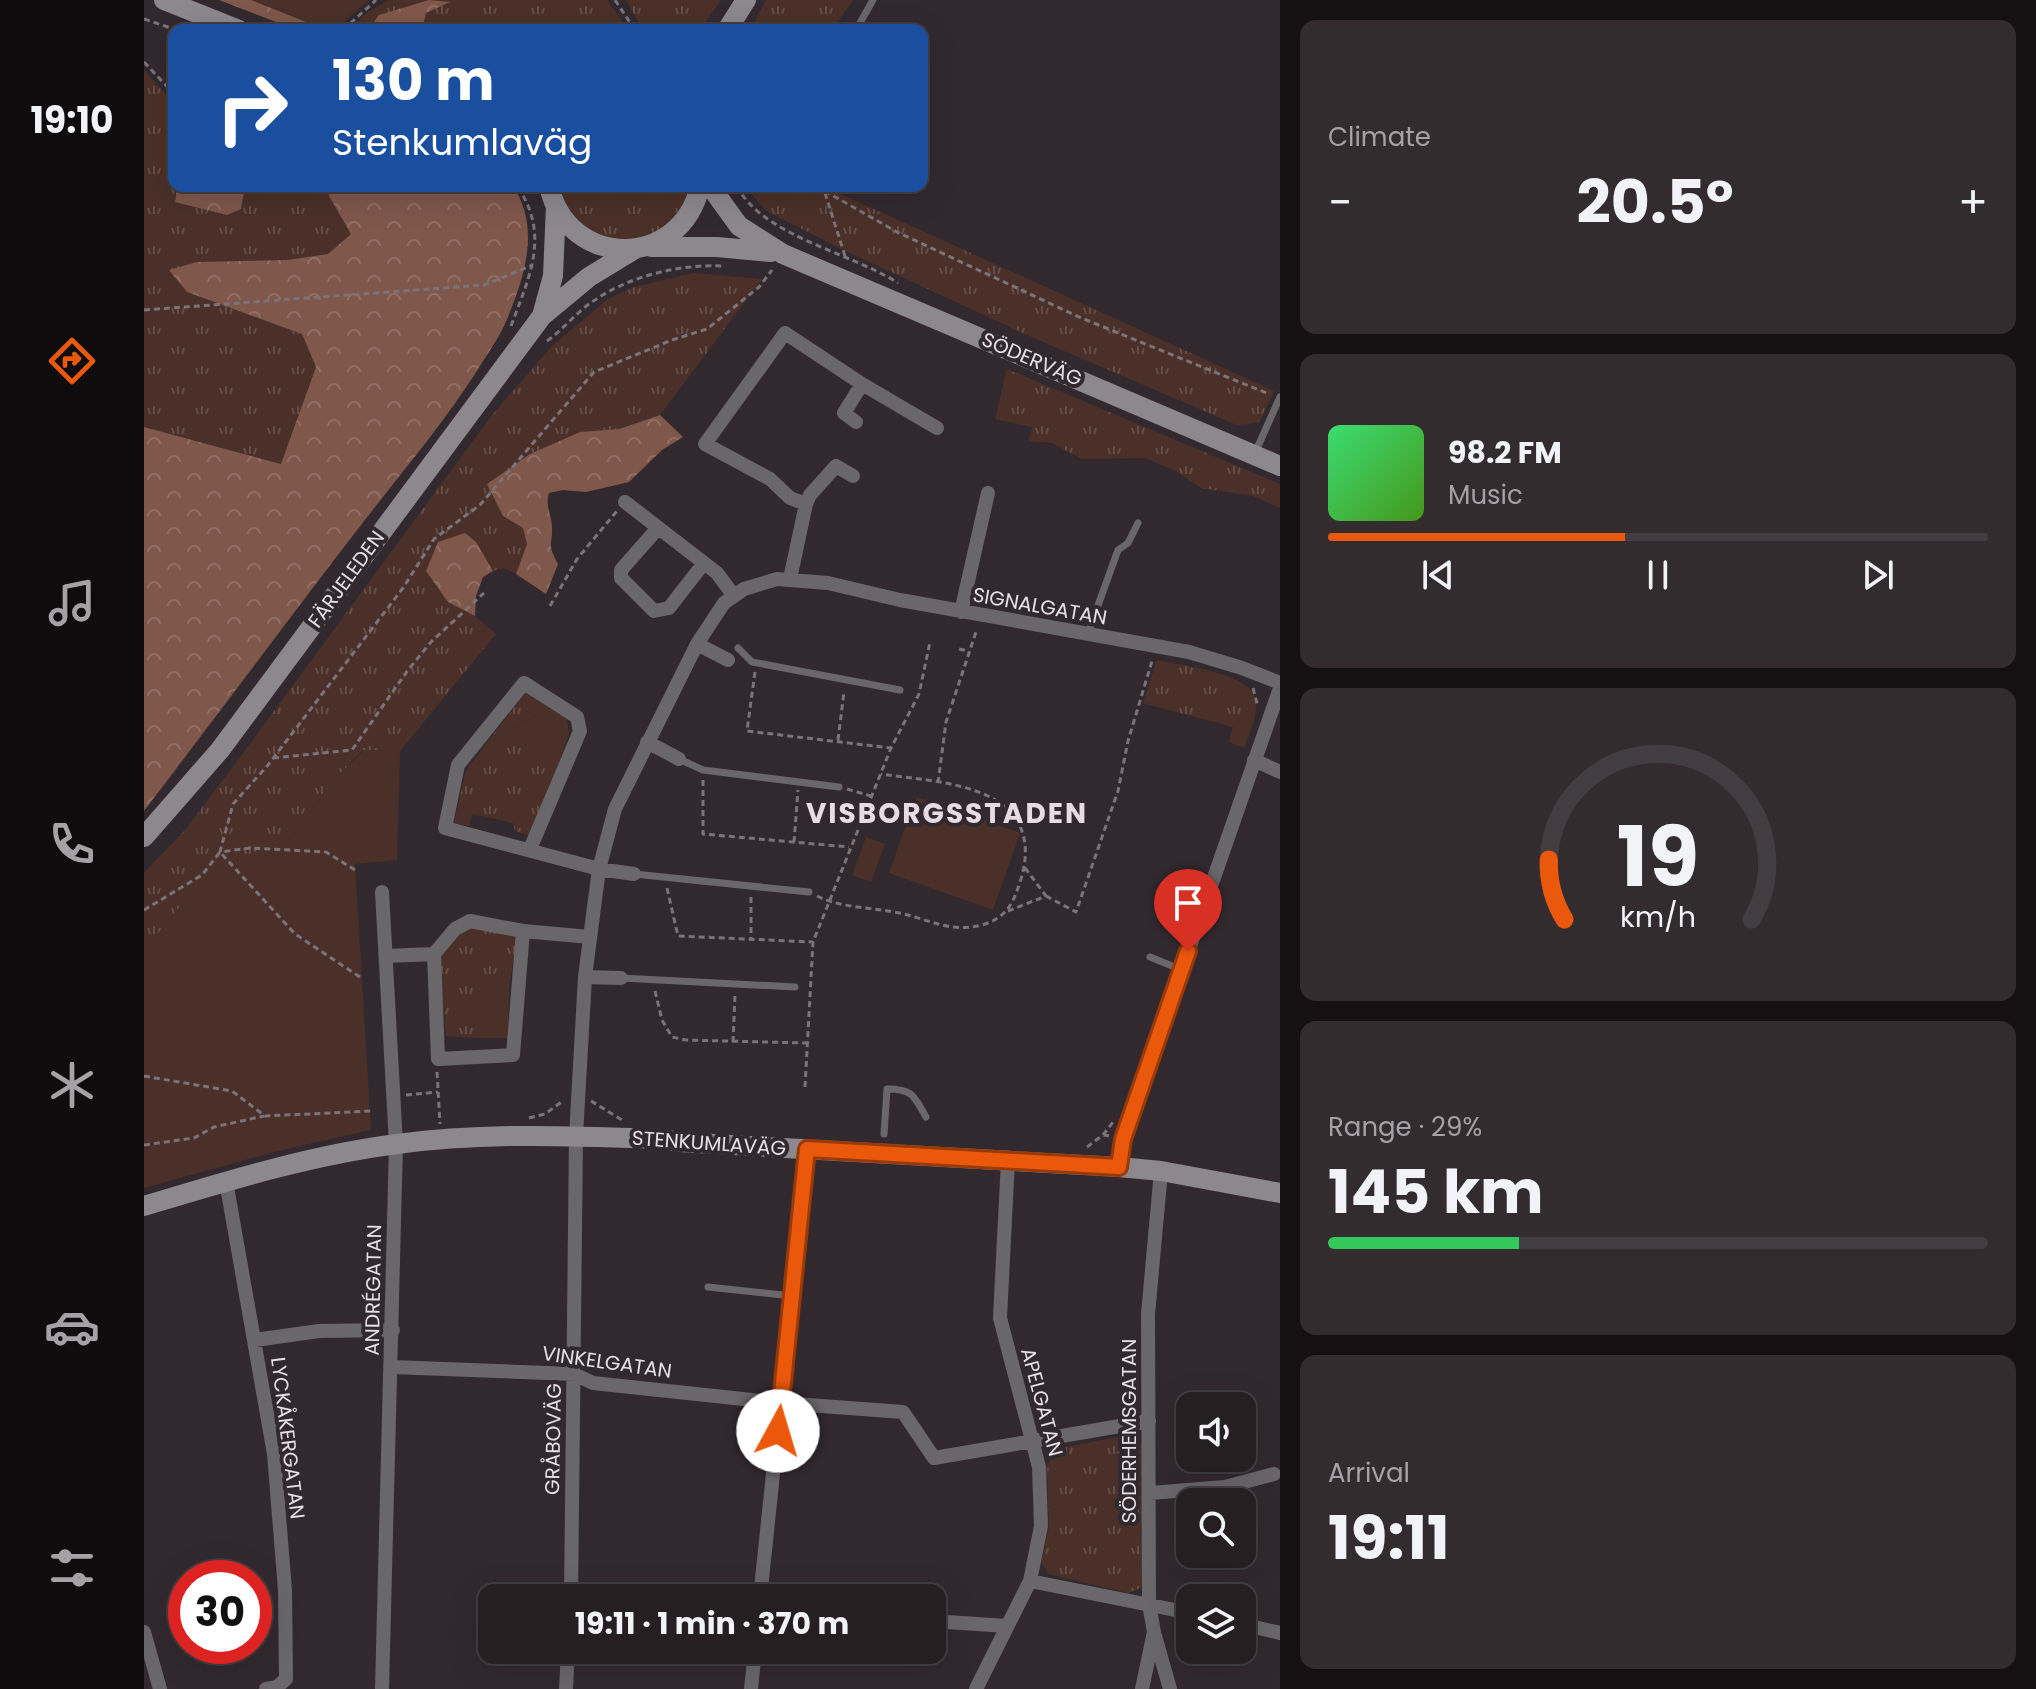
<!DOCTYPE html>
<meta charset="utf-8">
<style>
:root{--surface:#261f22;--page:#322c2f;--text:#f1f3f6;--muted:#a4a2a5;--line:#423d40;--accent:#ea580c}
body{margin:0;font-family:Poppins,sans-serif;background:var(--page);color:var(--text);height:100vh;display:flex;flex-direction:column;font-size:30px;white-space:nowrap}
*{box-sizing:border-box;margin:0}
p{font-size:26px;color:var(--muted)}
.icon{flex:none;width:44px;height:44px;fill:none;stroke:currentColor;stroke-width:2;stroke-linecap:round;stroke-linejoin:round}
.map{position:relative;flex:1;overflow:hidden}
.sheet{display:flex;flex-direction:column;gap:20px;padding:20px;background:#151113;width:756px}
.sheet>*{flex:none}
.guide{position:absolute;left:24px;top:24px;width:760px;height:168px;border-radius:16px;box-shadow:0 8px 32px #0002,0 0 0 2px var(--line);background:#1a4fa0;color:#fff;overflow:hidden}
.fabs{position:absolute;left:1032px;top:1392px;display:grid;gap:16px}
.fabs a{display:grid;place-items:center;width:80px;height:80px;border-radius:16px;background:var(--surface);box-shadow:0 8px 32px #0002,0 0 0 2px var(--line);font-size:40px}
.speed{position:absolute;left:24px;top:1560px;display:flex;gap:16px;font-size:40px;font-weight:700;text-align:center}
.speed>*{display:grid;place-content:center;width:104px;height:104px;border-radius:50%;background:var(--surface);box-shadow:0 8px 32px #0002,0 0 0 2px var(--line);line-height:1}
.speed .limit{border:12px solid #d22;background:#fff;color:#111}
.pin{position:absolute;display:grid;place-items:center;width:68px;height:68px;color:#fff;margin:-82px -34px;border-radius:50% 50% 50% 0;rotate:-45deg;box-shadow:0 0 8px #0007}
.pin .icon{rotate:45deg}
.me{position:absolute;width:88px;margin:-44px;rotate:6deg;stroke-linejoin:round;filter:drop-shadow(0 0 6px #0008)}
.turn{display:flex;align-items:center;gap:28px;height:168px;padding:0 32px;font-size:36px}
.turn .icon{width:104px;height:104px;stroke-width:2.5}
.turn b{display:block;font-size:56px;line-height:68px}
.big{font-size:60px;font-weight:700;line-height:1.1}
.sheet .tile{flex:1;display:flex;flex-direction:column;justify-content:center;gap:12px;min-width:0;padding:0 28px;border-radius:16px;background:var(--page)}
.sheet .dial{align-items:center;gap:0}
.dial svg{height:208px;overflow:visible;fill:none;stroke:var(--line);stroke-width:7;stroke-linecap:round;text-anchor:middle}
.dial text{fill:var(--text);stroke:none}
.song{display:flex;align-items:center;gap:24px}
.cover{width:96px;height:96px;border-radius:12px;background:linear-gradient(135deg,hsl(140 70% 55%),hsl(100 70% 35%))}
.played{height:8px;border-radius:4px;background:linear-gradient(90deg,var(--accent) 45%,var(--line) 45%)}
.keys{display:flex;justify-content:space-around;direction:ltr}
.heat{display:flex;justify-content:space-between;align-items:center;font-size:44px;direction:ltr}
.charge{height:12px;border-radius:6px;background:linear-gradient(90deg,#34c759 29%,var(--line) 0)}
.trip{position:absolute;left:334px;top:1584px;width:468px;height:80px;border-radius:16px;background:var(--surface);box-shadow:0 8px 32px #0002,0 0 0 2px var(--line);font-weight:700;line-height:80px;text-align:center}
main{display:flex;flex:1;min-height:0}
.dock{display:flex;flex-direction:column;width:144px;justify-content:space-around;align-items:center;background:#0f0c0e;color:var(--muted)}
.dock .icon{width:56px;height:56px}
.dock .selected{color:var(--accent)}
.dock b{font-size:36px;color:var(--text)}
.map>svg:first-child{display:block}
</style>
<main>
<nav class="dock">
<b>19:10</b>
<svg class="icon selected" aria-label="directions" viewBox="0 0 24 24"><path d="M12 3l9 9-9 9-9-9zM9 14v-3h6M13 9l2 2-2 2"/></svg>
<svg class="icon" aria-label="music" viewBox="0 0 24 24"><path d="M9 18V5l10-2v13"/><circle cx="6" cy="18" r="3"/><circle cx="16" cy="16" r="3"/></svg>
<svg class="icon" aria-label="phone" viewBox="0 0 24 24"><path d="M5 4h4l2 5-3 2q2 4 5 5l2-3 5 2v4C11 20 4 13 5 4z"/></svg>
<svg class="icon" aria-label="climate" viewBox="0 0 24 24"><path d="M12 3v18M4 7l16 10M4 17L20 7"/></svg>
<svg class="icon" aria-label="car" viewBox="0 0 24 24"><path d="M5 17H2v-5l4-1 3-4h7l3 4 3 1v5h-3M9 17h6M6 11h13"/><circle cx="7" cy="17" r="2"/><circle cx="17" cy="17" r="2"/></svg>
<svg class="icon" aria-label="filters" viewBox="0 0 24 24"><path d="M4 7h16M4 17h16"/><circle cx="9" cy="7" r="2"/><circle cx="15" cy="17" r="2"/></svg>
</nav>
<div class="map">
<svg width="1136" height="1689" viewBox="0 0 1136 1689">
<defs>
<pattern id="grass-tufts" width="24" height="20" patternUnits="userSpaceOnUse" patternTransform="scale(2)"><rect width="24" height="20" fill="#4a3028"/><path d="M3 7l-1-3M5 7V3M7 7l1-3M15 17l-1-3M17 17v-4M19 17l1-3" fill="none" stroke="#644e47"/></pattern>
<pattern id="forest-crowns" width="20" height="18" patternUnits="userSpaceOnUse" patternTransform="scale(2)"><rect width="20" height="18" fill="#7f574b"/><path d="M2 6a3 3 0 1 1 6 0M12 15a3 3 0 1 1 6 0" fill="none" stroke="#916f65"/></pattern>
</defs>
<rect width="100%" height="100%" fill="#32292e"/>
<path fill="url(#grass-tufts)" d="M245,0H463L484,30H207L221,14Z
M482,0H577L556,30H499Z
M622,0H709L688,30H606Z
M0,70L30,104L31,202L97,209L101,186H183L185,196L207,234L184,254L143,260L43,292L158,334L172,367L138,464L0,427Z
M415,186H546C542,195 539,208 533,215C504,249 450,248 424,210C420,203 418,193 415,186Z
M600,186H684L686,189L1130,391L1115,423L1093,425L883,335L702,251L624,212Z
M550,273L618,279L516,415L475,429L436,432L386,454L359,516L379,528L383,544L372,574L360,568L349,571L332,542L304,602L331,616L352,634L256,751L219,750L191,779L145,839L68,869L0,950V873L41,830L91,764L348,415L408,346L464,299L490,287Z
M863,369L1136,484V508L1109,496L1057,488L1032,471L1001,458L938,459L908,443L885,441L888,427L851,419Z
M1013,660C1035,665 1106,673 1111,698C1115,714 1105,733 1100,748L1085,742L1089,727L999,703Z
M382,692L405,708L365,730L387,751L416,760L385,835L371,831L369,823L328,814L325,826L310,823L322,770Z
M326,927L373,936L365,988L345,989V1004L339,1020L335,1021L334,1038L302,1036L295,958L314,933Z
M985,1435L995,1439L999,1450L1000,1580L997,1588L984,1593L905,1574L897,1562L905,1527L903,1465L911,1453L922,1447Z"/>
<path fill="url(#forest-crowns)" d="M75,0H217L189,30H153Z
M285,0L306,2L282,13L278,30H224L235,15Z
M33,186H101L97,209L83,215L31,202Z
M183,186H369C398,230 379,281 361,324C354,339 344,353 336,366C303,419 262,467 224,516C148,614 75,713 0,811V427L137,464L172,367L158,334L43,292L25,270L53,262L143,260L184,254L207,234L185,196Z
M516,415L539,437L518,450L485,482L442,492L419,490L405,493C401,506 407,513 408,526C409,546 402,542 414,564L402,594L372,574L383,544L379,528L359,516L343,484L386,454L436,432L475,429Z
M321,533L332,542L349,571L339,577L332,596L331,616L304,602L282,571L294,542Z"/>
<path fill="#4a3028" d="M107,0H225L203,19L196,30H182Z
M405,708L423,719L425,733L416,760L387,751L365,730Z
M220,750L256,751L253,860L211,864L227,1130L134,1151L0,1188V950L68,869L145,839L191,779Z
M772,797L876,833L849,910L745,873Z
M722,837L741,844L727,882L708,875Z
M345,988H365L364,1038H334L335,1020H339V1004L345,1003Z"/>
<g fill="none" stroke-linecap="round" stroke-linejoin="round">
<path stroke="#7b7377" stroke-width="3" stroke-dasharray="6 4" stroke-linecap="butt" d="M471,0L491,30
M0,19L33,30
M199,30L232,0
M0,62L30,94
M593,186C618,236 708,253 754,283
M672,186L753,232L935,317L1125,394
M681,193L701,256
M681,193L691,186
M0,310L340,285L389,265
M367,326C385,277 407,235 373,186
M403,341C420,329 433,311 451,300C486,276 536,264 578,266
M406,606L433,559L473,511
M815,649L824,651
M611,672L603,731L747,748
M1109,688L1114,707
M694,740L700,692
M129,758L208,750L264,670L287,642L340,593
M559,780V834L705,847
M794,783L802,722L833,629
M703,789L727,796
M650,842L654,790
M211,870L182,852L106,848L76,852L89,804L124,765L259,588L290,539L336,505L450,372L528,340L563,329L615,287L628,270
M523,888L534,936L669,942
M673,896C697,908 724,907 750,912C782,917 803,934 838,925C862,918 869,904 876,882C888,846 881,814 844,796C812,781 771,779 737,774
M902,896L932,912L974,791L984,741L1008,661
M607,897V938
M0,910L58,875L76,852L151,934L219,979
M864,911L902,896L881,868
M511,991L518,1020L528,1037L542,1040L662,1043
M589,1042L591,994
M293,1072L296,1124
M0,1076L88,1091L121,1116L228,1111
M661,1087L669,942L747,748L775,694L786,642
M262,1095L294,1092
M447,1101L478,1120
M385,1118L401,1114L420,1100
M959,1135L969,1122
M0,1145L50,1138L70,1127L120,1116
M943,1147L959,1135L967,1136"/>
<path stroke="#6a676b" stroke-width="7" d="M712,30L729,0
M1111,453L1136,397
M944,633L974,550L984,543L994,523
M594,648L608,662L756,690
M535,759L559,770L695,787
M490,874L665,892
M1006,957L1038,970
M477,978L651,987
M740,1134L743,1089C769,1089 770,1096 782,1117
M564,1287L648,1296"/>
<path stroke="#6a676b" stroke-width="14" d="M718,384L793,428
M481,502L573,573L590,596
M662,504L646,498L626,479L561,444L641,333L718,384L700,413L712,422
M514,528L477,570V578L510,611L525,608L560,563
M646,579L662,504L666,495L692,466L709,476
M817,612L844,493
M553,644L584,660
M503,742L535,759
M1110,760L1136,772
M386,849L436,731L433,717L380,683L314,765L301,828L455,869L490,874
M379,931L446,937
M242,956L290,954L311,929L326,921L379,931L369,1055L294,1059L290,954
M441,977L477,978
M975,1167L979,1139L1136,688
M82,1181L130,1454L141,1590L142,1679L133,1687L122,1689
M111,1340L175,1331L249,1330
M248,1367L430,1374L449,1383L637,1403L759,1412L790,1458L1005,1421
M1006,1493L1081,1487L1130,1474
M886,1581L1046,1613
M427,1589L516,1598
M427,1598L432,1136L441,977L455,869L471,809L553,644L580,603L600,589L633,579L684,583L756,600L1045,652L1098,668L1136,683
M616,1598L663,1149
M788,1621L863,1626
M1098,1624L1136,1633
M0,1632L16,1689
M1011,1636L1026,1689
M238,1689L252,1144L238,892
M422,1689L424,1650
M607,1689L611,1650
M832,1689L886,1581L897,1526L895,1467L856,1318L864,1160
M998,1689L1010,1632L1005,1604L1004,1314L1017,1171"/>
<path stroke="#8c888e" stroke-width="20" d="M20,0L95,30
M583,30L602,0
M405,186C424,270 537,270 556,186
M566,186L595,226L639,254L1136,466
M507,247H573L627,252
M398,316L409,276L412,206
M0,837L76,750L398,316L445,277L491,249
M0,1206C83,1181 167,1155 253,1144C342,1132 431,1136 520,1139L535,1142L975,1167L1017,1171L1136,1193"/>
</g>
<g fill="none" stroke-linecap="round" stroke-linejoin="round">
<g stroke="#983908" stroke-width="20">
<path id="route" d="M634,1431L663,1149L975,1167L979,1139L1044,951"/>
</g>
<use href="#route" stroke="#ea580c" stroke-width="14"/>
</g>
<g text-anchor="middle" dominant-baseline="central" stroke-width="8" stroke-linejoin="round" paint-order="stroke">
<g font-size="20" fill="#e7e1e4" stroke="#32292e">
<text transform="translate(888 359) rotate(23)">SÖDERVÄG</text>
<text transform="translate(202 579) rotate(-54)">FÄRJELEDEN</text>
<text transform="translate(896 606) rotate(10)">SIGNALGATAN</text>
<text transform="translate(565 1143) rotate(4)">STENKUMLAVÄG</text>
<text transform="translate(229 1290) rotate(-89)">ANDRÉGATAN</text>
<text transform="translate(463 1362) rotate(8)">VINKELGATAN</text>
<text transform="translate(898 1402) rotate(75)">APELGATAN</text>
<text transform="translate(985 1431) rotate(-90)">SÖDERHEMSGATAN</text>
<text transform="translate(144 1438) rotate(83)">LYCKÅKERGATAN</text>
<text transform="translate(409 1439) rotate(-89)">GRÅBOVÄG</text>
</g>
<g font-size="28" font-weight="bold" letter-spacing="2" fill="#e8dbe2" stroke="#32292e">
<text x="803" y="813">VISBORGSSTADEN</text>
</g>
</g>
</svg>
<div class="fabs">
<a><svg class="icon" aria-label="sound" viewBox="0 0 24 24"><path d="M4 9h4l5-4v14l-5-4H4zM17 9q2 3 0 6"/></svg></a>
<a><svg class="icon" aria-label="search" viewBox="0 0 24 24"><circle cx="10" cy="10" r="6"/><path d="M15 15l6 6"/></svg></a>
<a><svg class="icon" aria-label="layers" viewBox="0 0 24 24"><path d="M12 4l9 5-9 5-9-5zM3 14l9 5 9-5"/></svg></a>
</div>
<div class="speed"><div class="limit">30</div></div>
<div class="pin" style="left:1044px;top:951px;background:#d93025"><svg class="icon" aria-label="arrive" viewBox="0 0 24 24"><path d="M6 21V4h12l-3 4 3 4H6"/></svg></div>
<svg class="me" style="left:634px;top:1431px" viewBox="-20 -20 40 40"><circle r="19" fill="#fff"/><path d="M0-13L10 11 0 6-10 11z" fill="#ea580c"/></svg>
<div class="trip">19:11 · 1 min · 370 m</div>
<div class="guide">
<div class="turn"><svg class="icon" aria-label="right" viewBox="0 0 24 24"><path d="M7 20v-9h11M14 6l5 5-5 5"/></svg><div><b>130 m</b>Stenkumlaväg</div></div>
</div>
</div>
<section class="sheet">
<div class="tile"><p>Climate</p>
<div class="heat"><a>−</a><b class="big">20.5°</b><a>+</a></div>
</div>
<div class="tile">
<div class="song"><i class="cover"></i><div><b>98.2 FM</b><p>Music</p></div></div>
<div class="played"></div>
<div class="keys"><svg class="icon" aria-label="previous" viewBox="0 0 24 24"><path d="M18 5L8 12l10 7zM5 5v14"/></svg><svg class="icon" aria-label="pause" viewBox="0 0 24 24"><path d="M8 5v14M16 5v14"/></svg><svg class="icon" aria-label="next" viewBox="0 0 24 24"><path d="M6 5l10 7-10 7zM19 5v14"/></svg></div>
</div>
<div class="tile dial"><svg viewBox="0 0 100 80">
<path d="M14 69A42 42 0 1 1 86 69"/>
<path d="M14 69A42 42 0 0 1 8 46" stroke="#ea580c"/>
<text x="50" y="56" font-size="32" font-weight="700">19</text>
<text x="50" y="72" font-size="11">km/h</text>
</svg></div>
<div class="tile"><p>Range · 29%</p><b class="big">145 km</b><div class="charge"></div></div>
<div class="tile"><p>Arrival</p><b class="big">19:11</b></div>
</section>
</main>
